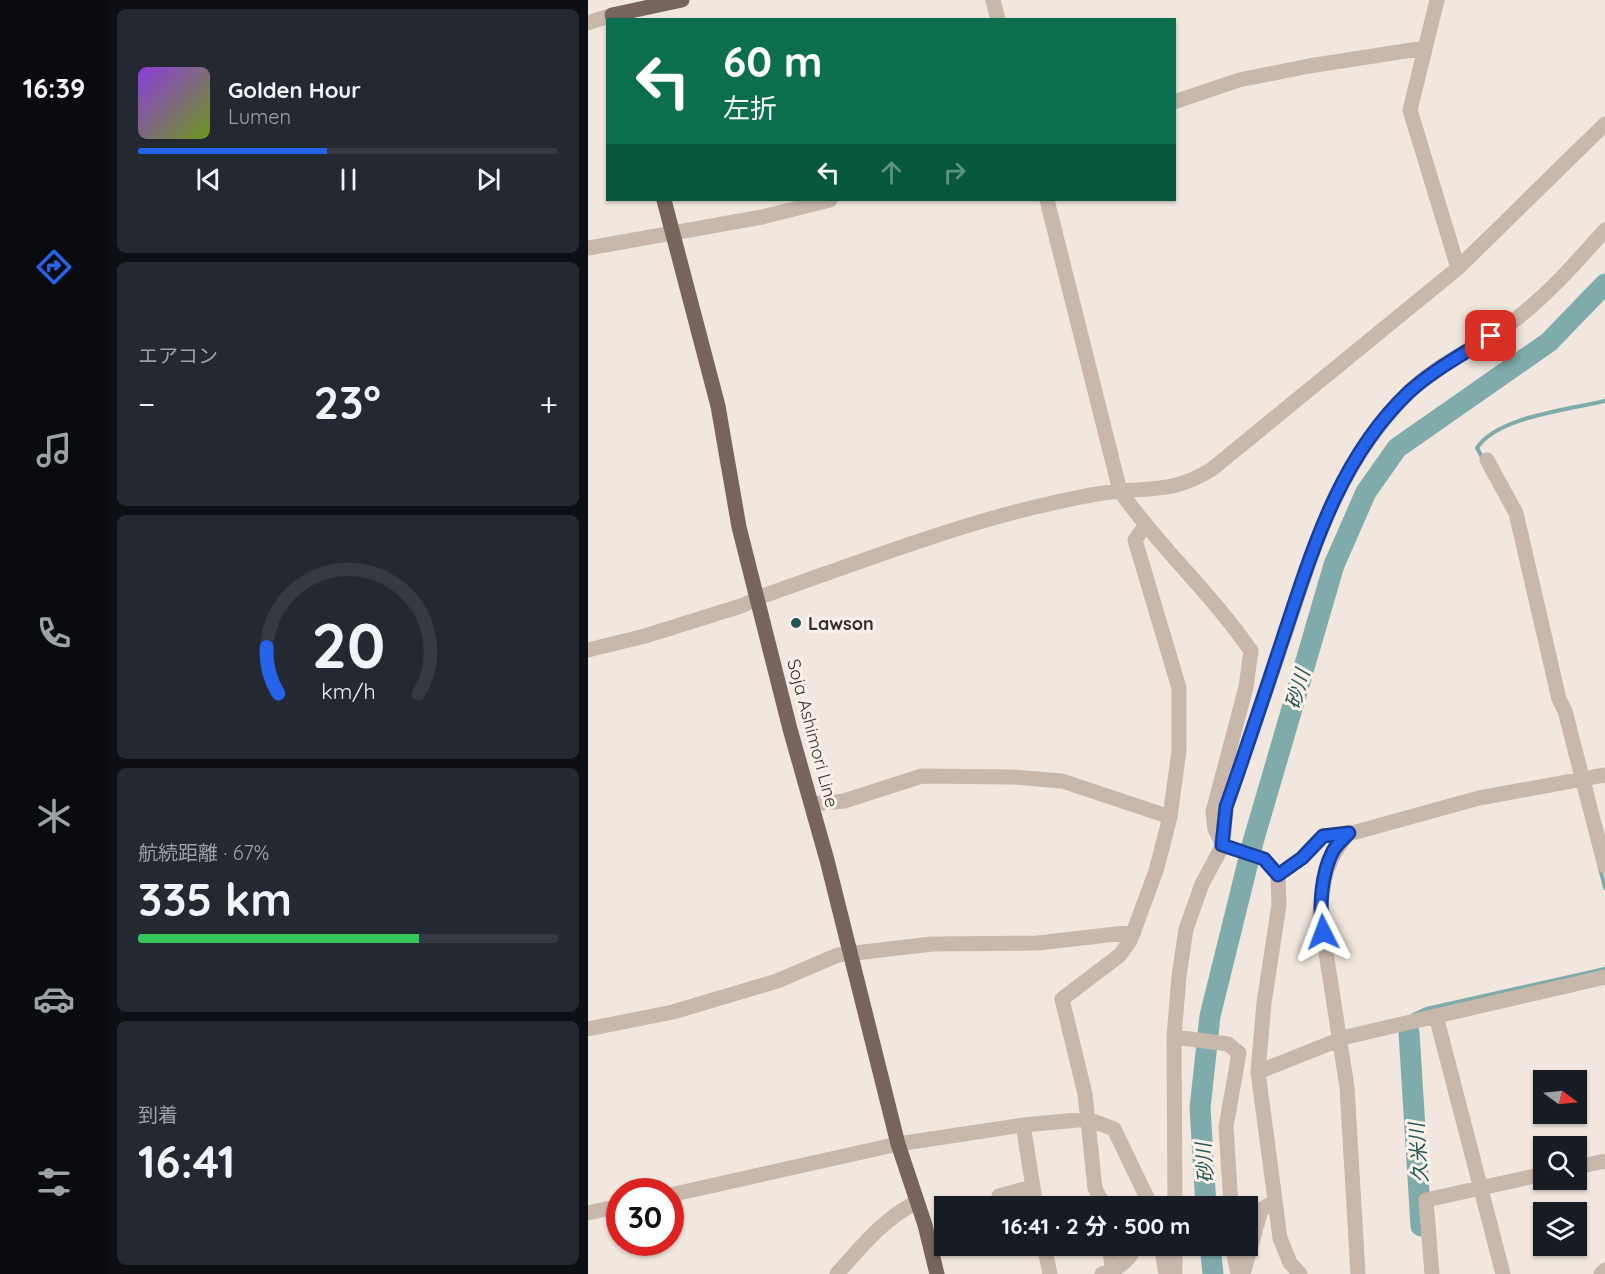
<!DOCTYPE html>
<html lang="ja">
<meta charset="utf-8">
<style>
:root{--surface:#171b24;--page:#242831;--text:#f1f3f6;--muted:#9ea1a6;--line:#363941;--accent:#2563eb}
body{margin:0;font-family:Quicksand,"Noto Sans JP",sans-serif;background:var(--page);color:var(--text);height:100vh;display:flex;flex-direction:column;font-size:22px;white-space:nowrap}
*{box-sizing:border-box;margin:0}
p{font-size:20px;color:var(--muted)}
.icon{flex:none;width:33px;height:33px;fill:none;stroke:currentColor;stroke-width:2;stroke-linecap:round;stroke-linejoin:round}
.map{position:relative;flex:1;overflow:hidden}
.sheet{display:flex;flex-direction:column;gap:9px;padding:9px;background:#0d0f14;width:480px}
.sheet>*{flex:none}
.banner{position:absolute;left:18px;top:18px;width:570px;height:183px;border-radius:0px;box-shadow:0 2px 4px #0004;background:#0b6e4f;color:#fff;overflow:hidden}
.needle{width:39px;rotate:105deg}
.buttons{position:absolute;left:945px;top:1070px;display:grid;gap:12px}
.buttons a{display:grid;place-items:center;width:54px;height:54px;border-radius:0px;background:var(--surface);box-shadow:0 2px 4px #0004;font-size:30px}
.speed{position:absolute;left:18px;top:1178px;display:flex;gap:12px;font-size:30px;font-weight:700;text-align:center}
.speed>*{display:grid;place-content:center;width:78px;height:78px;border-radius:50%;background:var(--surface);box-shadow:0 2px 4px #0004;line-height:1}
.speed .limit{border:9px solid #d22;background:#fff;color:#111}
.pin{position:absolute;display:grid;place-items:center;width:51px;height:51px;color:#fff;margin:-26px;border-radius:12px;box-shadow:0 3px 9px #0006}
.me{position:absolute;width:66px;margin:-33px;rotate:357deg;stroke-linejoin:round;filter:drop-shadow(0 0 4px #0008)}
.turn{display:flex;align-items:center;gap:21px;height:126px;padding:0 18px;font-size:27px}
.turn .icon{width:78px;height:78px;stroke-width:2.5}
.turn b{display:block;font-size:42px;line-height:51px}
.lanes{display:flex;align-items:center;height:57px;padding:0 18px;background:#0003;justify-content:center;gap:30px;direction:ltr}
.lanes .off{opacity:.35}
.big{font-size:45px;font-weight:700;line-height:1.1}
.sheet .card{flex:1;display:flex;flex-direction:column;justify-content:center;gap:9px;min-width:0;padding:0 21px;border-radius:9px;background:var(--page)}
.sheet .dial{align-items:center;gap:0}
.dial svg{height:156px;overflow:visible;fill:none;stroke:var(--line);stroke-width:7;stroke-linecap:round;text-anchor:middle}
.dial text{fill:var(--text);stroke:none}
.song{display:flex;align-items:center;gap:18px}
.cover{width:72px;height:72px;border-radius:9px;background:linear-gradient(135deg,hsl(270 70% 55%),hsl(80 70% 35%))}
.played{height:6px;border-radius:3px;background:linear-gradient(90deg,var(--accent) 45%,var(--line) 45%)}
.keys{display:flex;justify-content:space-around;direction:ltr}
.heat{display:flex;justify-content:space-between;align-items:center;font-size:33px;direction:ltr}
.charge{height:9px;border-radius:4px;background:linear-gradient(90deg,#34c759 67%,var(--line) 0)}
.trip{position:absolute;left:346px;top:1196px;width:324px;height:60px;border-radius:0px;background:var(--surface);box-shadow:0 2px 4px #0004;font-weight:700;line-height:60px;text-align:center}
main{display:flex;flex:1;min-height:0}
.dock{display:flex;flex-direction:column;width:108px;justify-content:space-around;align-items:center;background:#090b0e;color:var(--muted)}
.dock .icon{width:42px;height:42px}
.dock .active{color:var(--accent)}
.dock b{font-size:27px;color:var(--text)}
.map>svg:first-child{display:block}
</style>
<main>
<nav class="dock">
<b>16:39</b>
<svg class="icon active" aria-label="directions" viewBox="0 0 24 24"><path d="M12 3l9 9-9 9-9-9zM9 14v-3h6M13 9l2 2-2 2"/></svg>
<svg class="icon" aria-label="music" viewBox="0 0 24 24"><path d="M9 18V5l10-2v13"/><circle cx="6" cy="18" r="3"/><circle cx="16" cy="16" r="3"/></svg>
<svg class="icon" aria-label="phone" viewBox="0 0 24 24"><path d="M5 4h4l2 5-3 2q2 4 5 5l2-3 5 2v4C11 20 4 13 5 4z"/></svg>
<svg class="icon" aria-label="climate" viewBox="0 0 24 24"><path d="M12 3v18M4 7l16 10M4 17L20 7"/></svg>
<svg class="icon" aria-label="car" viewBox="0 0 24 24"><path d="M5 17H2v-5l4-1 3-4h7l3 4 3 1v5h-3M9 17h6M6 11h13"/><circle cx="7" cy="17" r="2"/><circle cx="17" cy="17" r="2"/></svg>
<svg class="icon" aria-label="filters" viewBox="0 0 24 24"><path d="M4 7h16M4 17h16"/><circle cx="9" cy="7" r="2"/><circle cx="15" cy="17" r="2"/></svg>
</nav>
<section class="sheet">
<div class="card">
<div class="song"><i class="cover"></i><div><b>Golden Hour</b><p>Lumen</p></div></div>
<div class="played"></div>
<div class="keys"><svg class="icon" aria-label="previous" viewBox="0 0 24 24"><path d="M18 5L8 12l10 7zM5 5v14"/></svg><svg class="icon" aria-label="pause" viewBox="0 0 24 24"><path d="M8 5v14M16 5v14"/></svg><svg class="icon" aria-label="next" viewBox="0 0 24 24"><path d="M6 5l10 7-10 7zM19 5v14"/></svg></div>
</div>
<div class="card"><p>エアコン</p>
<div class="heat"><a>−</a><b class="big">23°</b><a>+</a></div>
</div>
<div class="card dial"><svg viewBox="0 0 100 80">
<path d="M14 69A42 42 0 1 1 86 69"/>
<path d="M14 69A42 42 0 0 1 8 45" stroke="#2563eb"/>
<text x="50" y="56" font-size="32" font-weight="700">20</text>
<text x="50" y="72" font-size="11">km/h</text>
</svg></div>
<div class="card"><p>航続距離 · 67%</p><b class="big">335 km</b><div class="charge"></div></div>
<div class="card"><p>到着</p><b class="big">16:41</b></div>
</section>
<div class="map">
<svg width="1017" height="1274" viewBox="0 0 1017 1274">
<rect width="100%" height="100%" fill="#f1e7de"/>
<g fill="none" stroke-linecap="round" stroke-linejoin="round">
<path stroke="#7facab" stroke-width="4" d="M895,459L889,448C908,417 983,409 1017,401
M1012,868L1017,888
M825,1015L838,1009L1017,969"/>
<path stroke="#7facab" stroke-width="21" d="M821,1032L833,1226
M618,1206L612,1108L622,1016L665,842L746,565L778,492L809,448L961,342L1017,284
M622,1245L625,1274"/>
<path stroke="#c8b7ab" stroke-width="15" d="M405,0L410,20
M849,0L822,110L870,268
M0,23L24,15
M586,102L651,80L721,66L837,48
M459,200L532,491C572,548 624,594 663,651L658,687L625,812L627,829L635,845L676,859L690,875L691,905L676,1003L670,1072L692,1238L702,1263L712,1274
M0,248L174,217L242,200
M899,460L928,513L971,699L977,711L1017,866
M0,650L57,636L156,605L169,598C261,566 353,530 447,507C474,501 505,493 533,491C570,488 591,490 624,469L870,268L1017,124
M224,804L256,801L334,776L426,777L474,781L582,817
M761,833C738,859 735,880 732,914L759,1087L770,1274
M690,875L714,858L735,836L768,832L891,798L1017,775
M848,1016L915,1274
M0,1029L85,1012L189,981L250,955L344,944L450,943L546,932
M586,1037L640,1044L651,1053
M670,1072L758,1037L1017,977
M435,1125L448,1206
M988,1167L1017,1161
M82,1195L310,1144L435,1125L500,1119L526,1129L563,1206
M411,1196L444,1187
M516,1206L507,1188L497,1094L474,999L532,955L542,941L568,871L582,817L591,750V688L547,540L557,526
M587,1206L586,1037L591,976L598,929L614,884L635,845L638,807C658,748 678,690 698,631C729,539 749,467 818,395C846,365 887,349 920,325C956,299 987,264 1017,230
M643,1206L638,1127L651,1053
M0,1213L32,1206
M456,1245L462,1274
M521,1245L525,1274
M573,1245L578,1274
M587,1245V1274
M644,1245L650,1274
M249,1274C274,1246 295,1219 329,1202
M514,1274C530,1269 542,1261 548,1245
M655,1274L673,1210L687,1201
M844,1274L838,1200L956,1174
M1013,1274L1017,1270"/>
<path stroke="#77645c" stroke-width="15" d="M24,15L94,0
M76,200L130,406L151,527L202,729L239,860L310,1144L337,1225L349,1274"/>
</g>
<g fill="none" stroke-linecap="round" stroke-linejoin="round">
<g stroke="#184099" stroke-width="15">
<path id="route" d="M735,932C731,907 733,874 745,851C749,844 756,838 761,833L735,836L714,858L690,875L676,859L634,845L638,807C658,750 677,693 696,635C725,548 752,457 821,392C845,370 876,354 903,336"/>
</g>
<use href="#route" stroke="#2563eb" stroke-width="10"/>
</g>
<circle fill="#255" stroke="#f9f1ea" stroke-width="2" cx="208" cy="623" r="6"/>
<g text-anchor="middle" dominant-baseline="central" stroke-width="6" stroke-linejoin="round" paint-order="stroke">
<g font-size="18" font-weight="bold" fill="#362d2a" stroke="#f9f1ea" text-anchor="start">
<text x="220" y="623">Lawson</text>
</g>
<g font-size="18" fill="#362d2a" stroke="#f9f1ea">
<text transform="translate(225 733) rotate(75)">Soja Ashimori Line</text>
</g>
<g font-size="20" font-style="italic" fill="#255" stroke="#f9f1ea">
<text transform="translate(709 689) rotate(-74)">砂川</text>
<text transform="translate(830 1153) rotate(-94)">久米川</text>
<text transform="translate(616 1163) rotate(-94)">砂川</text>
</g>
</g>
</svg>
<div class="buttons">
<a><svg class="needle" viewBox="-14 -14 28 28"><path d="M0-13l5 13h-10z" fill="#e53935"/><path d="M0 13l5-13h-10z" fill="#9ea1a6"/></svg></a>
<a><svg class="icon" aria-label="search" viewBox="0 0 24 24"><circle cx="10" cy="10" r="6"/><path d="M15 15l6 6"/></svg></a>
<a><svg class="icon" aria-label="layers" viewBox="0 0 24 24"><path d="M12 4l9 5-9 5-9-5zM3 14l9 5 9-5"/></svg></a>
</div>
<div class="speed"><div class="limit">30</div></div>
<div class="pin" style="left:903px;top:336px;background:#d93025"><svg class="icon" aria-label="arrive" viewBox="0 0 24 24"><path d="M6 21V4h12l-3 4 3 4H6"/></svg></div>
<svg class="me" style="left:735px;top:932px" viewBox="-20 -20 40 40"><path d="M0-17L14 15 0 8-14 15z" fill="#2563eb" stroke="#fff" stroke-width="4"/></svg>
<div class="trip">16:41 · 2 分 · 500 m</div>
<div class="banner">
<div class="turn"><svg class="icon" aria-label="left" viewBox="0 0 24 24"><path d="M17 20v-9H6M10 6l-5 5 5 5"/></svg><div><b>60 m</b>左折</div></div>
<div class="lanes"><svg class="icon" aria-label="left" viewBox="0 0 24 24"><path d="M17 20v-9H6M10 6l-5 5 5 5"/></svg><svg class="icon off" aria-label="ahead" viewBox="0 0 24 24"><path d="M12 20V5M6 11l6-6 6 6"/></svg><svg class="icon off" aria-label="right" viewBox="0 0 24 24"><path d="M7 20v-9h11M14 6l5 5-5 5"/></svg></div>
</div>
</div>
</main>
